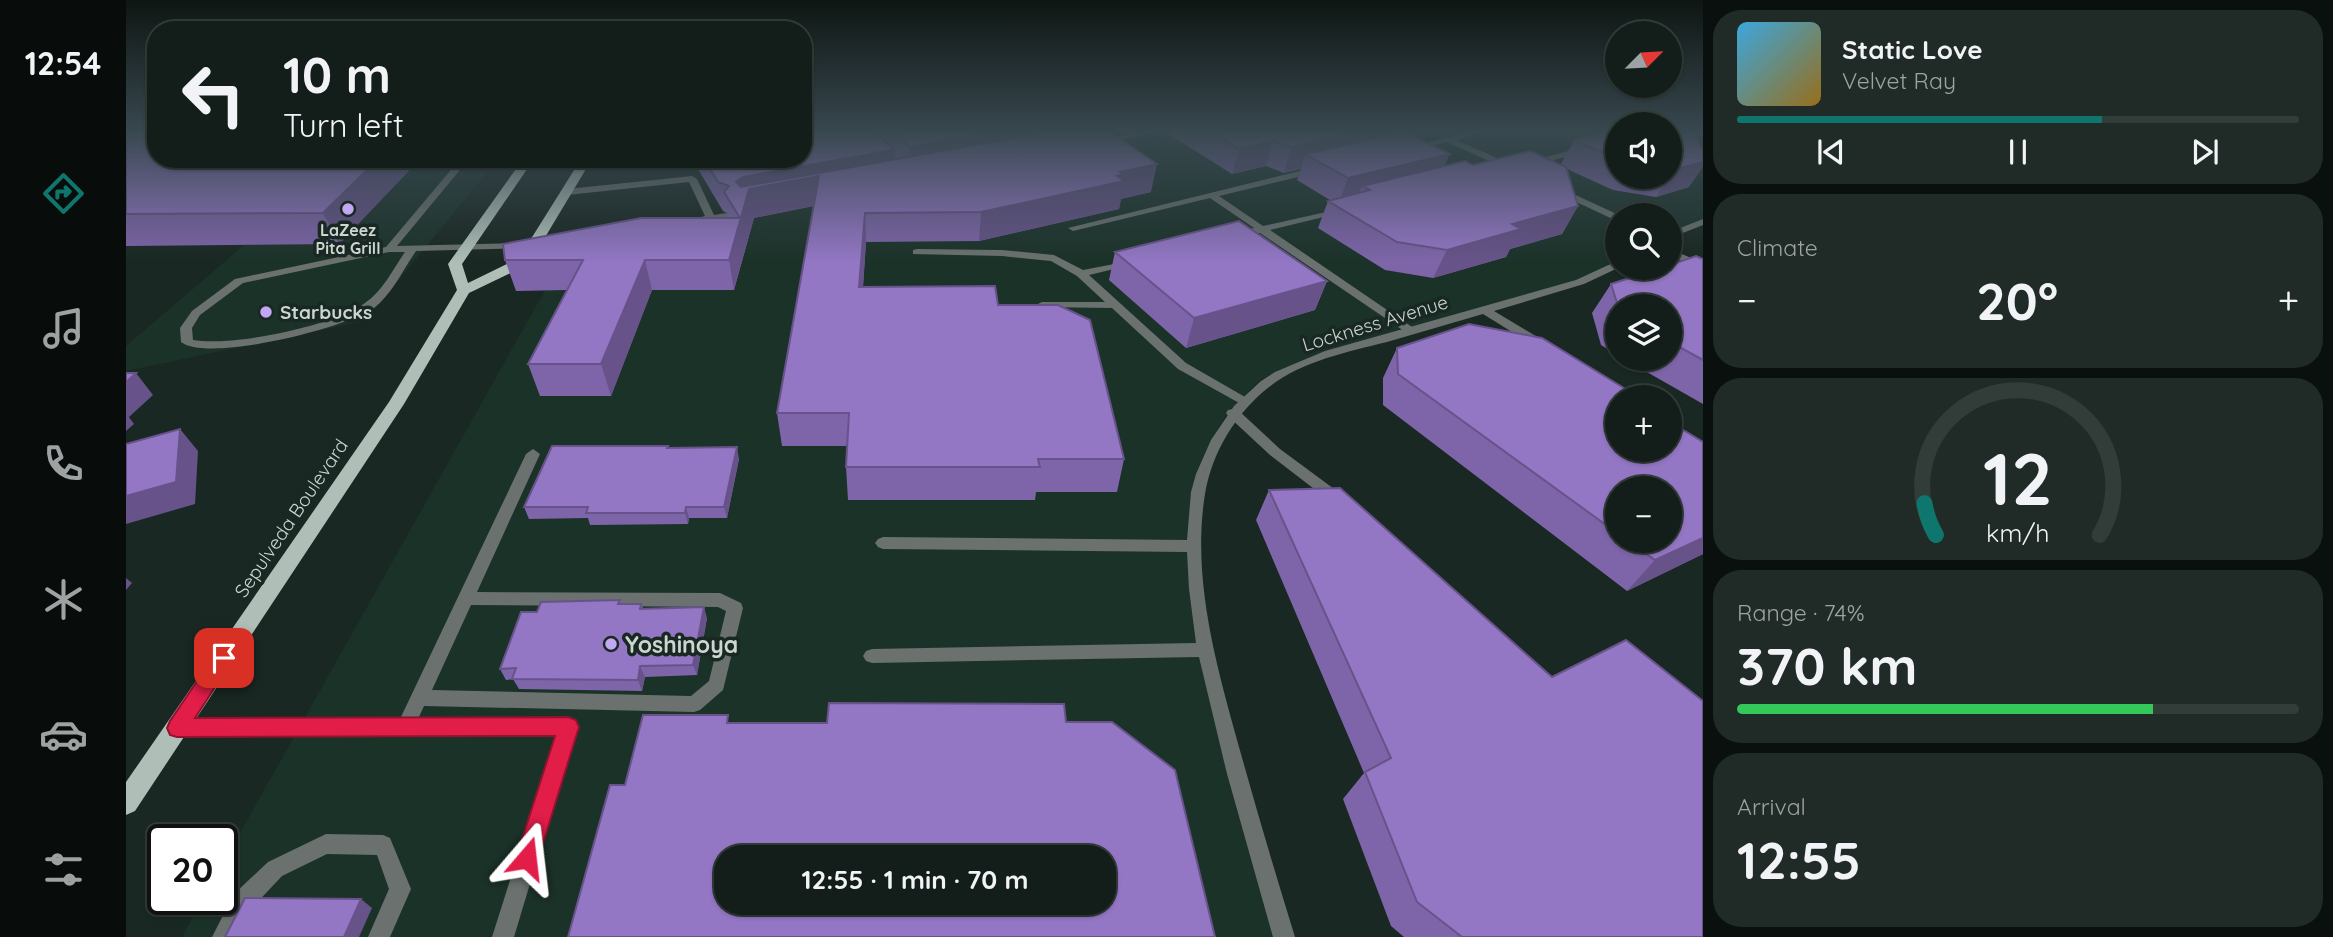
<!DOCTYPE html>
<meta charset="utf-8">
<style>
:root{--surface:#131e1a;--page:#202b27;--text:#f1f3f6;--muted:#9da2a2;--line:#323c39;--accent:#0f766e}
body{margin:0;font-family:Quicksand,sans-serif;background:var(--page);color:var(--text);height:100vh;display:flex;flex-direction:column;font-size:26px;white-space:nowrap}
*{box-sizing:border-box;margin:0}
p{font-size:23px;color:var(--muted)}
.icon{flex:none;width:38px;height:38px;fill:none;stroke:currentColor;stroke-width:2;stroke-linecap:round;stroke-linejoin:round}
.map{position:relative;flex:1;overflow:hidden}
.panel{display:flex;flex-direction:column;gap:10px;padding:10px;background:#0a100e;width:630px}
.panel>*{flex:none}
.hud{position:absolute;left:21px;top:21px;width:665px;height:147px;border-radius:28px;box-shadow:0 2px 5px #0004,0 0 0 2px var(--line);background:#131e1a;color:var(--text);overflow:hidden}
.needle{width:46px;rotate:66deg}
.buttons{position:absolute;left:1479px;top:21px;display:grid;gap:14px}
.buttons a{display:grid;place-items:center;width:77px;height:77px;border-radius:50%;background:var(--surface);box-shadow:0 2px 5px #0004,0 0 0 2px var(--line);font-size:35px}
.speed{position:absolute;left:21px;top:824px;display:flex;gap:14px;font-size:35px;font-weight:700;text-align:center}
.speed>*{display:grid;place-content:center;width:91px;height:91px;border-radius:50%;background:var(--surface);box-shadow:0 2px 5px #0004,0 0 0 2px var(--line);line-height:1}
.speed .limit{border:4px solid #111;border-radius:10px;background:#fff;color:#111}
.pin{position:absolute;display:grid;place-items:center;width:60px;height:60px;color:#fff;margin:-30px;border-radius:14px;box-shadow:0 4px 10px #0006}
.me{position:absolute;width:77px;margin:-38px;rotate:17deg;stroke-linejoin:round;filter:drop-shadow(0 0 5px #0008)}
.turn{display:flex;align-items:center;gap:24px;height:147px;padding:0 21px;font-size:32px}
.turn .icon{width:91px;height:91px;stroke-width:2.5}
.turn b{display:block;font-size:49px;line-height:60px}
.big{font-size:52px;font-weight:800;line-height:1.1}
.panel .tile{flex:1;display:flex;flex-direction:column;justify-content:center;gap:10px;min-width:0;padding:0 24px;border-radius:28px;background:var(--page)}
.panel .dial{align-items:center;gap:0}
.dial svg{height:182px;overflow:visible;fill:none;stroke:var(--line);stroke-width:7;stroke-linecap:round;text-anchor:middle}
.dial text{fill:var(--text);stroke:none}
.song{display:flex;align-items:center;gap:21px}
.cover{width:84px;height:84px;border-radius:10px;background:linear-gradient(135deg,hsl(200 70% 55%),hsl(40 70% 35%))}
.played{height:7px;border-radius:4px;background:linear-gradient(90deg,var(--accent) 65%,var(--line) 65%)}
.keys{display:flex;justify-content:space-around;direction:ltr}
.heat{display:flex;justify-content:space-between;align-items:center;font-size:38px;direction:ltr}
.charge{height:10px;border-radius:5px;background:linear-gradient(90deg,#34c759 74%,var(--line) 0)}
.trip{position:absolute;left:588px;top:845px;width:402px;height:70px;border-radius:28px;background:var(--surface);box-shadow:0 2px 5px #0004,0 0 0 2px var(--line);font-weight:800;line-height:70px;text-align:center}
main{display:flex;flex:1;min-height:0}
.tabs{display:flex;flex-direction:column;width:126px;justify-content:space-around;align-items:center;background:#080c0a;color:var(--muted)}
.tabs .icon{width:49px;height:49px}
.tabs .on{color:var(--accent)}
.tabs b{font-size:32px;color:var(--text)}
.map>svg:first-child{display:block}
</style>
<main>
<nav class="tabs">
<b>12:54</b>
<svg class="icon on" aria-label="directions" viewBox="0 0 24 24"><path d="M12 3l9 9-9 9-9-9zM9 14v-3h6M13 9l2 2-2 2"/></svg>
<svg class="icon" aria-label="music" viewBox="0 0 24 24"><path d="M9 18V5l10-2v13"/><circle cx="6" cy="18" r="3"/><circle cx="16" cy="16" r="3"/></svg>
<svg class="icon" aria-label="phone" viewBox="0 0 24 24"><path d="M5 4h4l2 5-3 2q2 4 5 5l2-3 5 2v4C11 20 4 13 5 4z"/></svg>
<svg class="icon" aria-label="climate" viewBox="0 0 24 24"><path d="M12 3v18M4 7l16 10M4 17L20 7"/></svg>
<svg class="icon" aria-label="car" viewBox="0 0 24 24"><path d="M5 17H2v-5l4-1 3-4h7l3 4 3 1v5h-3M9 17h6M6 11h13"/><circle cx="7" cy="17" r="2"/><circle cx="17" cy="17" r="2"/></svg>
<svg class="icon" aria-label="filters" viewBox="0 0 24 24"><path d="M4 7h16M4 17h16"/><circle cx="9" cy="7" r="2"/><circle cx="15" cy="17" r="2"/></svg>
</nav>
<div class="map">
<svg width="1577" height="937" viewBox="0 0 1577 937">
<rect width="100%" height="100%" fill="#192822"/>
<path fill="#1b3229" fill-rule="evenodd" d="M1078,131H1491V177H1544L1577,163V219L1544,232V215H1491V261L1450,281L1186,357L1135,379L1101,413L1078,455L1065,507L1072,645L1104,787L1148,937H56L77,900H96V865L436,260L742,194ZM600,858H978V903H600Z
M219,159H372L239,321L0,371V346Z"/>
<g fill="none" stroke-linecap="round" stroke-linejoin="round">
<path fill="#6a716e" fill-rule="evenodd" d="M1014,131H1030L975,145L971,142Z
M1345,131H1360L1330,140L1387,165V169H1381L1321,142L1285,151L1281,148Z
M1453,148L1456,149V153L1403,166L1399,163Z
M334,159H343L271,246L396,243L401,246L400,248L290,251C277,270 266,294 248,308C220,328 82,363 55,342L54,328L66,311L109,279L260,247ZM263,252H279C267,269 257,291 239,303C208,326 105,347 67,340L66,328L74,315L117,283Z
M1190,167L1194,170L1193,172L1093,196L1137,226L1218,208V212L1144,230L1289,329V333H1281L1134,233L1105,238V234L1128,228L1084,198L947,231L942,228Z
M566,176L571,179L588,215L600,213L605,216L603,218L565,224V220L579,216L563,182L441,195L436,192L441,189Z
M1432,187L1493,215H1491V221L1429,192V188Z
M791,249L876,250L928,255L957,270L1009,260V264L963,275L1060,363L1126,401L1120,405L1115,404L1052,369L986,308L912,307L910,305L916,302H979L951,276L925,261L876,256L787,254V250Z
M1544,249L1577,263V270L1544,256Z
M1107,409L1112,410L1154,449L1219,497L1221,501L1219,505H1209L1144,455L1102,416L1100,413L1102,410Z
M407,449L414,454L351,592L594,593L615,603L617,608L597,690L574,710L568,712L298,706L292,719H442L449,721L451,727L388,937H366L430,735L51,736L44,734L42,728L44,722L51,720L274,719L400,454ZM345,605L592,607L600,611L583,681L565,696L306,690Z
M200,834L257,835L264,838L285,889L264,937H242L263,889L251,855L201,854L156,876L124,910L109,937H86L108,894L142,862Z"/>
<path fill="#6a716e" fill-rule="evenodd" d="M1577,219V225L1544,238V232Z
M1491,261L1492,268L1458,284L1368,311L1418,341V347H1410L1357,314C1325,323 1293,333 1261,342C1221,352 1176,361 1143,387C1110,413 1086,452 1079,494C1065,581 1092,671 1115,754C1132,815 1150,876 1169,937H1147L1101,774L1073,657L746,663L740,661L737,656L740,651L746,649L1070,643L1063,589L1061,552L757,549L752,547L749,543L752,539L757,537L1061,540L1065,492L1070,474L1085,440L1108,406L1135,381L1149,372L1199,351L1450,280Z"/>
<path fill="#afbfb8" fill-rule="evenodd" d="M397,159H408L336,264L342,283L393,258L455,159H466L403,264L343,293L278,404L9,811L0,815V782L263,402L331,290L322,264Z"/>
</g>
<path fill="#7e65a9" fill-rule="evenodd" d="M0,131L30,159H294L213,244L0,246Z
M677,131H983L1025,192L995,199L993,209L853,241L740,242L737,287L872,305L998,459L991,492H910L909,500H722L720,467L721,446H656L651,413L688,206L628,218L608,290H526L485,396H414L402,364L441,290L390,291L379,260L602,218L601,213L597,211L566,159H677Z
M1038,131H1301L1284,135L1319,166L1347,165L1435,164L1448,140L1491,131V177H1544V131H1577V136L1570,133L1563,187L1530,197L1487,190L1441,169L1452,206L1436,234L1384,249L1380,257L1307,278L1259,270L1192,228L1202,201L1204,200L1171,180L1175,169L1158,173L1140,166L1106,174Z
M989,252L1201,281L1189,310L1060,348L983,280Z
M1577,259V404L1498,359H1544V306H1491V355L1475,345L1466,313L1485,284Z
M1271,348L1511,396L1510,397H1491L1577,442V554L1501,591L1257,405V378ZM1491,488L1544,541H1491Z
M542,446L543,448L613,459L601,518H563L562,524L464,525L462,518L403,519L398,507Z
M1143,490L1426,677L1577,937H1278L1265,926L1217,799L1238,773L1130,520Z
M494,600L496,604H515L517,608L581,618L571,675L519,677L516,691L393,689L387,679L380,680L374,669L411,612Z"/>
<path fill="#675389" d="M871,131H949L784,174V147Z
M1236,131H1301L1257,141L1179,154L1175,169L1158,173L1166,147Z
M1147,141L1140,166L1106,174L1113,149Z
M768,150L769,177L696,204L628,218L608,290L603,260L618,208L610,182L617,177Z
M1324,154L1312,180L1236,186L1230,200L1212,205L1222,178Z
M252,159H294L213,244L197,213Z
M1577,162V167L1563,187L1530,197L1547,170Z
M1031,164L1025,192L995,199L993,209L853,241L855,212L991,176L994,172Z
M1452,206L1436,234L1384,249L1380,257L1307,278L1321,250L1386,224Z
M739,213L740,242L735,317L733,287Z
M519,260L526,290L485,396L475,364Z
M1201,281L1189,310L1060,348L1068,318Z
M10,373L27,395L3,417L8,424L0,431V382Z
M54,429L72,451L69,504L0,524V496Z
M611,447L613,459L601,518L598,507Z
M560,507L563,518L562,524L559,513Z
M1577,538V554L1501,591L1529,560Z
M0,578L6,583L0,590Z
M578,607L581,618L571,675L567,665Z
M514,666L519,677L516,691L512,680Z
M235,899L246,908L233,937H218Z"/>
<path fill="#9376c4" stroke="#675389" stroke-width="2" fill-rule="evenodd" d="M0,131H30V159H252L197,213L0,214Z
M677,131H749L768,150L617,177L610,182L615,187L926,131H983L1031,164L994,172L998,174L991,176L998,181L855,212L739,213L733,287L869,286L872,305H932L964,320L998,459H912L914,467H720L723,413H651L693,176L623,189L603,260H519L475,364H402L457,260H379L377,244L515,218H614L598,192L603,186L592,182L578,159H677Z
M767,131H871L784,147Z
M1083,131H1236L1166,147L1147,141L1113,149Z
M1486,131H1491V159L1448,140Z
M1544,131L1569,132L1577,151V162L1547,170L1544,169Z
M1278,132L1324,154L1222,178L1179,154Z
M1404,151L1440,167L1452,206L1386,224L1395,229L1321,250L1271,242L1202,201L1244,190L1236,186L1339,161L1347,165Z
M1113,221L1201,281L1068,318L989,252Z
M1570,256L1577,259V360L1544,342V306H1492L1485,284L1535,268H1544V265Z
M1343,324L1416,338L1511,396L1507,397H1491V450H1544V422L1577,442V538L1529,560L1502,541H1544V488H1491V533L1272,374L1271,348Z
M0,373H10L0,382Z
M54,429L50,482L0,496V444Z
M426,446H542L541,448L611,447L598,507H560L559,513H460L462,507H398Z
M1214,488L1426,677L1500,640L1577,701V937H1336L1291,902L1239,772L1265,758L1143,490Z
M494,600L492,604H515L514,609L578,607L567,665L514,666L512,680L386,679L390,668L374,669L395,612H411L415,602Z
M703,703L938,704L940,722H986L1049,770L1089,937H442L484,785H499L517,715H602L601,723H701ZM600,858H978V903H600Z
M119,898L235,899L218,937H99Z"/>
<linearGradient id="sky" x2="0" y2="1"><stop stop-color="#0e1613"/><stop offset="0.5" stop-color="#38484f"/><stop offset="1" stop-color="#38484f" stop-opacity="0"/></linearGradient>
<rect width="1577" height="262" fill="url(#sky)"/>
<path fill="#e11d48" stroke="#92132f" stroke-width="2" d="M98,650L105,652L108,658L69,718L442,717L450,720L453,727L410,866L401,870L393,866L390,858L429,736L51,737L44,735L41,728L44,721L91,652Z"/>
<g fill="#c2a8f2" stroke="#192822" stroke-width="2.5">
<circle cx="222" cy="209" r="7"/>
<circle cx="140" cy="312" r="7"/>
<circle cx="485" cy="644" r="7"/>
</g>
<g text-anchor="middle" dominant-baseline="central" stroke-width="7" stroke-linejoin="round" paint-order="stroke">
<g font-size="16" font-weight="bold" fill="#ccd6d1" stroke="#192822">
<text x="222" y="230">LaZeez<tspan x="222" dy="18">Pita Grill</tspan></text>
</g>
<g font-size="19" font-weight="bold" fill="#ccd6d1" stroke="#192822" text-anchor="start">
<text x="154" y="312">Starbucks</text>
</g>
<g font-size="19" fill="#ccd6d1" stroke="#192822">
<text transform="translate(1249 323) rotate(-17)">Lockness Avenue</text>
<text transform="translate(165 518) rotate(-56)">Sepulveda Boulevard</text>
</g>
<g font-size="23" font-weight="bold" fill="#ccd6d1" stroke="#192822" text-anchor="start">
<text x="499" y="644">Yoshinoya</text>
</g>
</g>
</svg>
<div class="buttons">
<a><svg class="needle" viewBox="-14 -14 28 28"><path d="M0-13l5 13h-10z" fill="#e53935"/><path d="M0 13l5-13h-10z" fill="#9da2a2"/></svg></a>
<a><svg class="icon" aria-label="sound" viewBox="0 0 24 24"><path d="M4 9h4l5-4v14l-5-4H4zM17 9q2 3 0 6"/></svg></a>
<a><svg class="icon" aria-label="search" viewBox="0 0 24 24"><circle cx="10" cy="10" r="6"/><path d="M15 15l6 6"/></svg></a>
<a><svg class="icon" aria-label="layers" viewBox="0 0 24 24"><path d="M12 4l9 5-9 5-9-5zM3 14l9 5 9-5"/></svg></a>
<a>+</a>
<a>−</a>
</div>
<div class="speed"><div class="limit">20</div></div>
<div class="pin" style="left:98px;top:658px;background:#d93025"><svg class="icon" aria-label="arrive" viewBox="0 0 24 24"><path d="M6 21V4h12l-3 4 3 4H6"/></svg></div>
<svg class="me" style="left:401px;top:858px" viewBox="-20 -20 40 40"><path d="M0-17L14 15 0 8-14 15z" fill="#e11d48" stroke="#fff" stroke-width="4"/></svg>
<div class="trip">12:55 · 1 min · 70 m</div>
<div class="hud">
<div class="turn"><svg class="icon" aria-label="left" viewBox="0 0 24 24"><path d="M17 20v-9H6M10 6l-5 5 5 5"/></svg><div><b>10 m</b>Turn left</div></div>
</div>
</div>
<section class="panel">
<div class="tile">
<div class="song"><i class="cover"></i><div><b>Static Love</b><p>Velvet Ray</p></div></div>
<div class="played"></div>
<div class="keys"><svg class="icon" aria-label="previous" viewBox="0 0 24 24"><path d="M18 5L8 12l10 7zM5 5v14"/></svg><svg class="icon" aria-label="pause" viewBox="0 0 24 24"><path d="M8 5v14M16 5v14"/></svg><svg class="icon" aria-label="next" viewBox="0 0 24 24"><path d="M6 5l10 7-10 7zM19 5v14"/></svg></div>
</div>
<div class="tile"><p>Climate</p>
<div class="heat"><a>−</a><b class="big">20°</b><a>+</a></div>
</div>
<div class="tile dial"><svg viewBox="0 0 100 80">
<path d="M14 69A42 42 0 1 1 86 69"/>
<path d="M14 69A42 42 0 0 1 9 55" stroke="#0f766e"/>
<text x="50" y="56" font-size="32" font-weight="700">12</text>
<text x="50" y="72" font-size="11">km/h</text>
</svg></div>
<div class="tile"><p>Range · 74%</p><b class="big">370 km</b><div class="charge"></div></div>
<div class="tile"><p>Arrival</p><b class="big">12:55</b></div>
</section>
</main>
